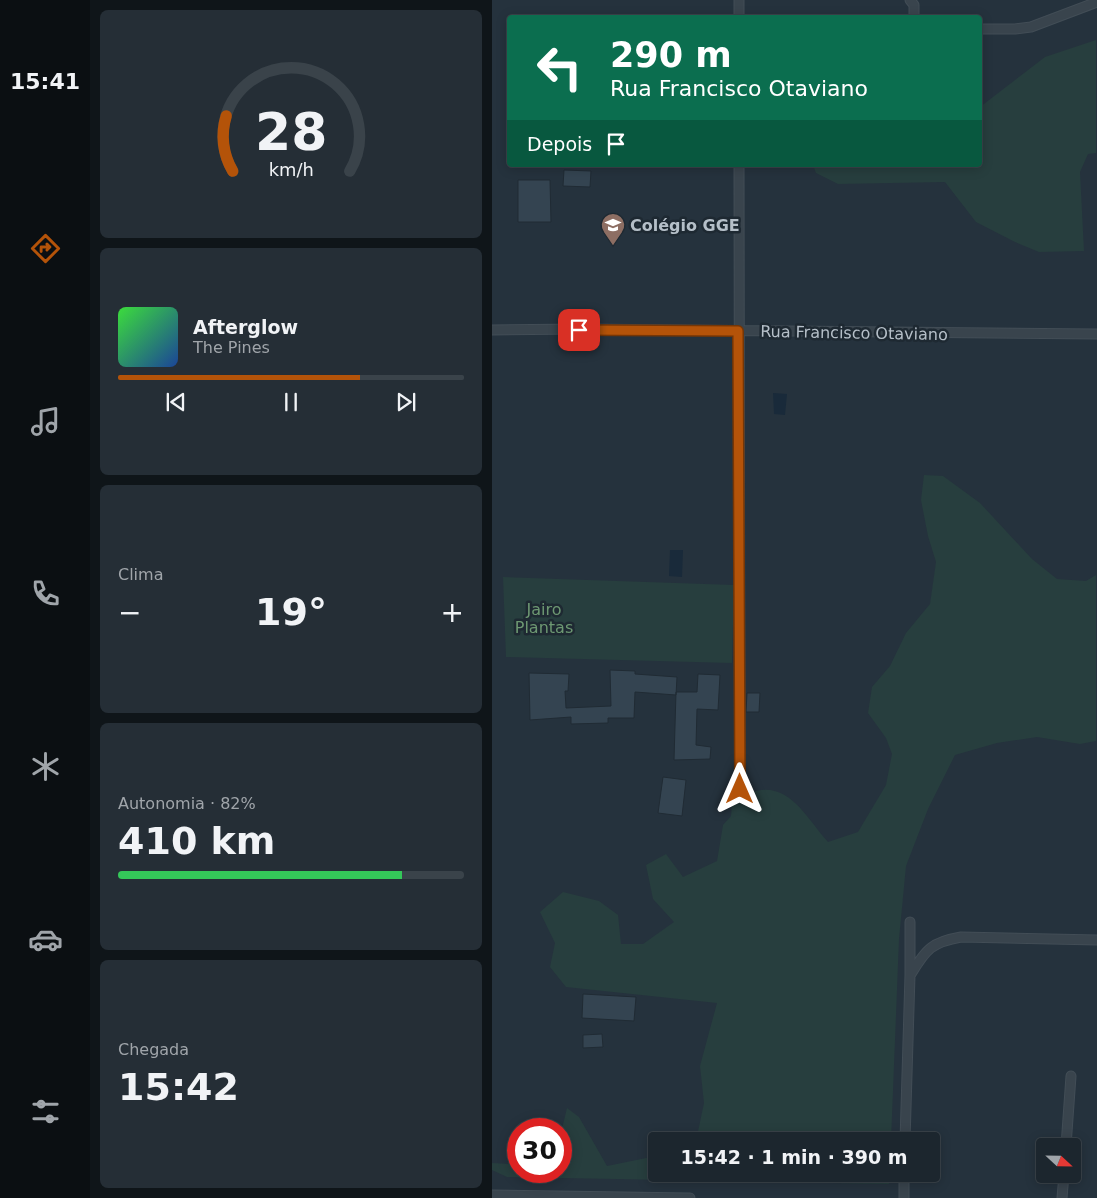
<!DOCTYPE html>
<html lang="pt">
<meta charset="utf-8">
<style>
:root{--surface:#1c262e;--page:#252e36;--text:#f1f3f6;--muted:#a0a5aa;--line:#3a434a;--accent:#b45309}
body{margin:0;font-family:"DejaVu Sans",sans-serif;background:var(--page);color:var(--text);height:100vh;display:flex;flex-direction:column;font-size:19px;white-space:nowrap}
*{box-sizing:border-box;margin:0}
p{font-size:16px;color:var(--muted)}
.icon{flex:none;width:28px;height:28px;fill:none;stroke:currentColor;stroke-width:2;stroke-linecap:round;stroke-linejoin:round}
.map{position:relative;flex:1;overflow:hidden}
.sheet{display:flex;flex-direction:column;gap:10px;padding:10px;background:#0f1519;width:402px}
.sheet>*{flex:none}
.banner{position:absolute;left:15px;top:15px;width:475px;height:152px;border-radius:5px;box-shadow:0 2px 12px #0003,0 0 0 1px var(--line);background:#0b6e4f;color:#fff;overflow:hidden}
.needle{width:32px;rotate:112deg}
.controls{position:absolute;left:544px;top:1138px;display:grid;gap:10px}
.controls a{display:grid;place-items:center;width:45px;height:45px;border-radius:5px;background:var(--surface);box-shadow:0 2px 12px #0003,0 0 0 1px var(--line);font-size:25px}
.speed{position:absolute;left:15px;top:1118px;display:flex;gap:10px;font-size:25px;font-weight:700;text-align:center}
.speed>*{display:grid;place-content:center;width:65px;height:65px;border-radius:50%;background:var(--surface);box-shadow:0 2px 12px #0003,0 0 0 1px var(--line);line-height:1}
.speed .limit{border:8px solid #d22;background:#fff;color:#111}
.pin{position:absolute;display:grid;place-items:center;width:42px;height:42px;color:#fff;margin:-21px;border-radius:10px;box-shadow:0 2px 8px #0006}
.me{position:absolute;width:55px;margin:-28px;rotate:0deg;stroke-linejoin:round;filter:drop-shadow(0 0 4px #0008)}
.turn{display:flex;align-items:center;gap:18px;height:105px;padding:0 20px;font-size:22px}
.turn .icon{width:65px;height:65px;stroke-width:2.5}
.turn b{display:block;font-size:35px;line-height:42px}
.then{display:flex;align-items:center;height:48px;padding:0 20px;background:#0003;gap:10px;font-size:19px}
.big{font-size:38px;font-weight:700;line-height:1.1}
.sheet .tile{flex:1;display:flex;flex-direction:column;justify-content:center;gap:8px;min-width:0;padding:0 18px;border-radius:8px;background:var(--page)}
.sheet .dial{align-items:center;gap:0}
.dial svg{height:130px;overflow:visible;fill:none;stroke:var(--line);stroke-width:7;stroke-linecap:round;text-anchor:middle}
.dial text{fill:var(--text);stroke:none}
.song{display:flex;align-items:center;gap:15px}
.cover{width:60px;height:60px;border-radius:8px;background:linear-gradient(135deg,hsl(120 70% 55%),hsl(220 70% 35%))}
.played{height:5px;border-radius:2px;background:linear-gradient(90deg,var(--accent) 70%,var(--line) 70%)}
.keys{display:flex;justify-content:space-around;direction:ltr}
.heat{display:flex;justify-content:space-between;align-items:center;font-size:28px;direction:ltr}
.charge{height:8px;border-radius:4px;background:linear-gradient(90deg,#34c759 82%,var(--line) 0)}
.trip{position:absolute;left:156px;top:1132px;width:292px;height:50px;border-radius:5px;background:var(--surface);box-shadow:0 2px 12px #0003,0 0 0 1px var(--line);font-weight:700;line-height:50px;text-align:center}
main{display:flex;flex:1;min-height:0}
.tabs{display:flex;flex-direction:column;width:90px;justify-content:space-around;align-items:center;background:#0b0f12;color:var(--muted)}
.tabs .icon{width:35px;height:35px}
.tabs .current{color:var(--accent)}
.tabs b{font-size:22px;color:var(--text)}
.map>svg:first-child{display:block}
</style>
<main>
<nav class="tabs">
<b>15:41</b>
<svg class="icon current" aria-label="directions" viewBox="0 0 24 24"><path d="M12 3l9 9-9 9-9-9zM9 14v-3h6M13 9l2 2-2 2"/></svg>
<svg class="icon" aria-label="music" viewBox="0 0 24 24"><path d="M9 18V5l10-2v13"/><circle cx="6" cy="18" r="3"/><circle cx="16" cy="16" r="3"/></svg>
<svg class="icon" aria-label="phone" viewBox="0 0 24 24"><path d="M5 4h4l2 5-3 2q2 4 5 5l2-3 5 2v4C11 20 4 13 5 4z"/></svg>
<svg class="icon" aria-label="climate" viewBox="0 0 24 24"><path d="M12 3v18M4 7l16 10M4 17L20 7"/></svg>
<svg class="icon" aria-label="car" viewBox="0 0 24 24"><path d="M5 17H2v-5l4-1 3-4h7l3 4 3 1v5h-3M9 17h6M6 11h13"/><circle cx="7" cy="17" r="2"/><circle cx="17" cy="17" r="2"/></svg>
<svg class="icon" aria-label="filters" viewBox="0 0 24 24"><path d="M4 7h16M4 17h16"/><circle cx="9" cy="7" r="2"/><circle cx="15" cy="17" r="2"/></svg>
</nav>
<section class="sheet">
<div class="tile dial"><svg viewBox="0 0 100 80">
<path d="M14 69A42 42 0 1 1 86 69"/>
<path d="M14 69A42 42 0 0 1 10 35" stroke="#b45309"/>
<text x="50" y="56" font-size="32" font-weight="700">28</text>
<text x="50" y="72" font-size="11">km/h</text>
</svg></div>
<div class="tile">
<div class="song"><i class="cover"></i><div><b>Afterglow</b><p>The Pines</p></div></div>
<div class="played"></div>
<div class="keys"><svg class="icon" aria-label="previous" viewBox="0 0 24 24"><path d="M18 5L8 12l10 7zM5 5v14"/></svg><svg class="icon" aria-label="pause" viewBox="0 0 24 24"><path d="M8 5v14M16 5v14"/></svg><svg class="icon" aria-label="next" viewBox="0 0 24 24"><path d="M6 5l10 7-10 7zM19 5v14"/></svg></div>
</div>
<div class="tile"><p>Clima</p>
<div class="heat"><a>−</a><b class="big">19°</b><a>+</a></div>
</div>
<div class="tile"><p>Autonomia · 82%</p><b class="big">410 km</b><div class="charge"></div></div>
<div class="tile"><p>Chegada</p><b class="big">15:42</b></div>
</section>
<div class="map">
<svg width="605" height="1198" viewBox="0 0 605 1198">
<rect width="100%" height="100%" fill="#25323d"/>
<path fill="#273e3e" d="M604,40V153L596,154L588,172L592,251L547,252L523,242L484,222L453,182L346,184L324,173L321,165H488V107L553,57Z
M432,475L451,476L488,503L540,559L565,579L594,581L604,575V741L588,744L545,737L505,743L463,755L436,809L414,866L407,939L399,1141H204L212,1103L208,1066L225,1003L74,987L58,967L63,943L48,912L71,892L107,901L126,915L129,944H151L182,922L161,899L154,865L174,854L191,877L225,861L231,825L239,816L240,804C246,800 253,794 260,792C297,780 315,819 336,842L366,832L394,785L400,754L394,738L376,713L380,687L398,666L414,633L438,604L444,562L436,536L429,500Z
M11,577L242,585L240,663L14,657Z
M75,1108L87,1117L115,1166L164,1156L165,1157V1174H398L397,1184L15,1177L0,1170V1163L18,1164L26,1162V1171H69V1133Z"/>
<path fill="#192a3a" d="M281,393L295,394L293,415L282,414Z
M178,550H191L190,577L177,576Z"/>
<path fill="#344451" stroke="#202b34" d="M72,170L99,171L98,187L71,186Z
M26,180H58L59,222H26Z
M118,670L143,671V674L185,677L184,695L143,692L142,718H116V723L79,724V717L38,720L37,673L77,674L76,691H73L74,708L119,706Z
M206,674L228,675L226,710L205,709L204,745L219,747L218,759L182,760L184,692H205Z
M255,693H268L267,712H254Z
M171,777L194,780L190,816L166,813Z
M91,994L144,997L142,1021L90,1018Z
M110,1034L111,1047L91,1048V1035Z"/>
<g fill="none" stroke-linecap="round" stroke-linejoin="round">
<g stroke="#424d56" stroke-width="11">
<path id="minor" d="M418,0L422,5V18
M247,18V0
M488,29H523L539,27L605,2
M247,165L248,789
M0,330L87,329L605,334
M419,974C434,949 440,942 469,937L605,940
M413,1141L418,975V922
M574,1146L579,1076
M0,1195L198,1198
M412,1198V1174
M570,1198L572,1174"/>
</g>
<use href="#minor" stroke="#39444d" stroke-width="9"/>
</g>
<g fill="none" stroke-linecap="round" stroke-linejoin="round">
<g stroke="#753606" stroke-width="12">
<path id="route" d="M87,330L246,331L248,789"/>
</g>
<use href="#route" stroke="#b45309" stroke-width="9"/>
</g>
<defs>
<g id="school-pin" transform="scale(1.25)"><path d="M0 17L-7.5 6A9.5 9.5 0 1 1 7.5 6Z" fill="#8d6e63" stroke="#1e2932"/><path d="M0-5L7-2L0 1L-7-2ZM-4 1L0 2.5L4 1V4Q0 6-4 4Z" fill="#fff"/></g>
</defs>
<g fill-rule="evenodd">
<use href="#school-pin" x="121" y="225"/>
</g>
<g text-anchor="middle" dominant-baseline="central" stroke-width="5" stroke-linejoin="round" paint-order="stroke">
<g font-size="16" font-weight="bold" fill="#b5bfc8" stroke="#1e2932" text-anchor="start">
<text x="138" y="225">Colégio GGE</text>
</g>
<g font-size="16" fill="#b5bfc8" stroke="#1e2932">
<text transform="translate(362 333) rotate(1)">Rua Francisco Otaviano</text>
</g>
<g font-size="16" fill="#6d9872" stroke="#1e2932">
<text x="52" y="609">Jairo<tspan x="52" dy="18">Plantas</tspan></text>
</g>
</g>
</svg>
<div class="controls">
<a><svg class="needle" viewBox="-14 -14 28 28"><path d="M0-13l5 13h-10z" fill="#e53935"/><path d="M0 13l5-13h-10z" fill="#a0a5aa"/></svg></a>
</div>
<div class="speed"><div class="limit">30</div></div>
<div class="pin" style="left:87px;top:330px;background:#d93025"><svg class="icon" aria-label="arrive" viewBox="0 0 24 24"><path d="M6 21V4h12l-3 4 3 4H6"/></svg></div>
<svg class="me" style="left:248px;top:789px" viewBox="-20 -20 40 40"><path d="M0-17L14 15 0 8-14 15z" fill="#b45309" stroke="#fff" stroke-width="4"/></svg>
<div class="trip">15:42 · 1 min · 390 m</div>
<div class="banner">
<div class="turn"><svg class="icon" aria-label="left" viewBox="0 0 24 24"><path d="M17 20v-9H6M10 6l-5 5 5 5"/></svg><div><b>290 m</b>Rua Francisco Otaviano</div></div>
<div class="then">Depois<svg class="icon" aria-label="arrive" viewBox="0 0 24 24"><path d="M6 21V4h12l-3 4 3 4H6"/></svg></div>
</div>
</div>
</main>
